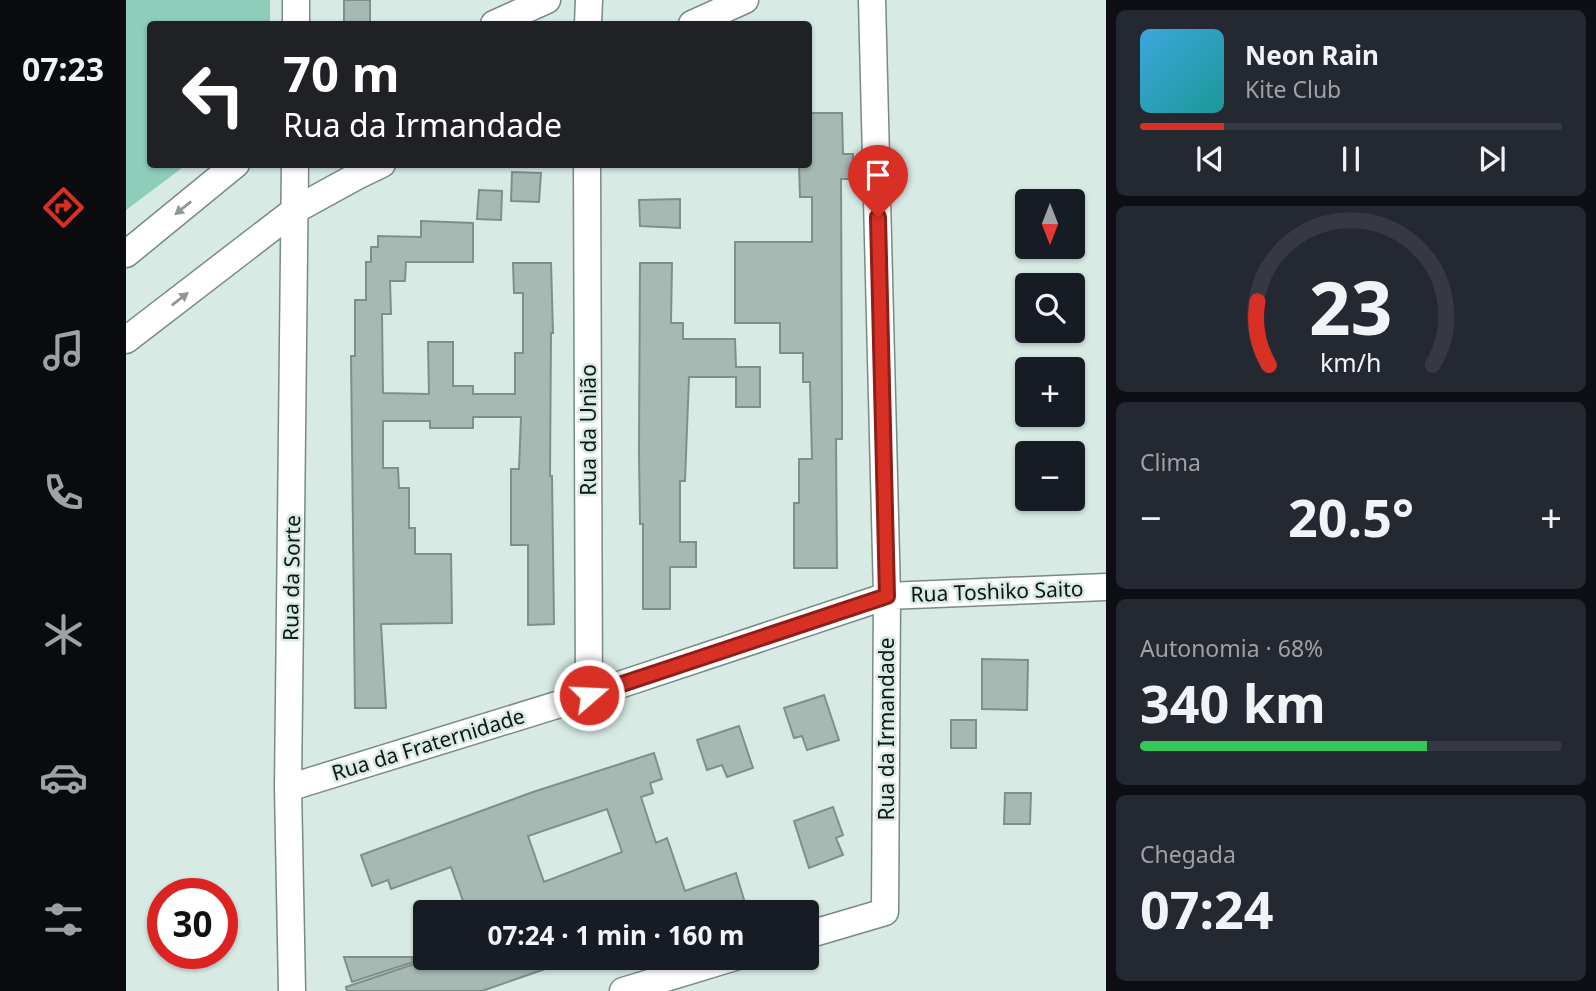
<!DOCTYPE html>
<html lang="pt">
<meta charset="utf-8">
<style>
:root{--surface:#171b24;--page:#242831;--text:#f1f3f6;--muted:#9ea1a6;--line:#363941;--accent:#d93025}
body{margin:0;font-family:"Noto Sans",sans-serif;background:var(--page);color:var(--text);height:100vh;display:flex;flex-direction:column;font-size:26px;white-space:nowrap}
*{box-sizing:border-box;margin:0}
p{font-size:23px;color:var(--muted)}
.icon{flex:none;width:38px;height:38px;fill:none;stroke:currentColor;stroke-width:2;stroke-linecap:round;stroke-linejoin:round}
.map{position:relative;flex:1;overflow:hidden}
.sheet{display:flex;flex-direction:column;gap:10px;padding:10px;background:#0d0f14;width:490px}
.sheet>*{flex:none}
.hud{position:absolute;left:21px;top:21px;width:665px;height:147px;border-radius:7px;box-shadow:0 2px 5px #0004;background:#202124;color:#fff;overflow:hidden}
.needle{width:46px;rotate:180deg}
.controls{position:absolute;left:889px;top:189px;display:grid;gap:14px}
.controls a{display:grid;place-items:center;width:70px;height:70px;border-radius:7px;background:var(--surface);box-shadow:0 2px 5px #0004;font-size:35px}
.speed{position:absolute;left:21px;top:878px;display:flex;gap:14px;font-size:35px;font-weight:700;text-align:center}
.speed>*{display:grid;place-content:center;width:91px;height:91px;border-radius:50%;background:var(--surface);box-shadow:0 2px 5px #0004;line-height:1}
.speed .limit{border:10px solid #d22;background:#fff;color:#111}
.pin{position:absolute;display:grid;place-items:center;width:60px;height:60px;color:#fff;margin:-72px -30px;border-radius:50% 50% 50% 0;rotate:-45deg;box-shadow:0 0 7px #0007}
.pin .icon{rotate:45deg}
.me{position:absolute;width:77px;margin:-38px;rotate:71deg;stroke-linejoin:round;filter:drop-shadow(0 0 5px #0008)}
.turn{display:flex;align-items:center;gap:24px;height:147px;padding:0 21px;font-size:32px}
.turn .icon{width:91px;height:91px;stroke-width:2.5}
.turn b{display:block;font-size:49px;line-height:60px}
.big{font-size:52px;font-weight:700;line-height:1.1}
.sheet .card{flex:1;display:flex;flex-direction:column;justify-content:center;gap:10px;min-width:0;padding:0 24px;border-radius:10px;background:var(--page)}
.sheet .dial{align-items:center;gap:0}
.dial svg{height:182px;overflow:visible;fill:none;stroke:var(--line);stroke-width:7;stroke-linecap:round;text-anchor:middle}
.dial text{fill:var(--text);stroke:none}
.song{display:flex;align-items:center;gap:21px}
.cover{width:84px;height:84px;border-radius:10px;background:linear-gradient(135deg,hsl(200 70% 55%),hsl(180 70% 35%))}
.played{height:7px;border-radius:4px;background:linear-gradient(90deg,var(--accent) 20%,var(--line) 20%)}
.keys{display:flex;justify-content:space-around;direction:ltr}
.heat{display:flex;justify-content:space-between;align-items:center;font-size:38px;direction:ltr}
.charge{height:10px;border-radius:5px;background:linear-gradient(90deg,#34c759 68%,var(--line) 0)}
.trip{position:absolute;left:287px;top:900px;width:406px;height:70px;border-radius:7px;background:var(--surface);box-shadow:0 2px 5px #0004;font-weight:700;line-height:70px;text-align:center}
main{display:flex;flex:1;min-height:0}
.tab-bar{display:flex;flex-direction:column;width:126px;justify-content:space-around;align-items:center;background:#090b0e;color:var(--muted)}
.tab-bar .icon{width:49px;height:49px}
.tab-bar .selected{color:var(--accent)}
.tab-bar b{font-size:32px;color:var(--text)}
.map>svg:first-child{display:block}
</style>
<main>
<nav class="tab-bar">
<b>07:23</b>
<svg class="icon selected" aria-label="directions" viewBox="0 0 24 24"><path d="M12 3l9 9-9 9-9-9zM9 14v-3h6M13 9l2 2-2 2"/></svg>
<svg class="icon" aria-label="music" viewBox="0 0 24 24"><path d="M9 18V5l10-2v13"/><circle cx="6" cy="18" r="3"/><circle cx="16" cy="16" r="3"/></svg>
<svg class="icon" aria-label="phone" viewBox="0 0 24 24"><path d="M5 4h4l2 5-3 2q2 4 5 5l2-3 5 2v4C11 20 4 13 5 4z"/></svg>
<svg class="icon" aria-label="climate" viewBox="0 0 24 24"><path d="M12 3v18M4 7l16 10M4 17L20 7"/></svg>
<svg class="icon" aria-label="car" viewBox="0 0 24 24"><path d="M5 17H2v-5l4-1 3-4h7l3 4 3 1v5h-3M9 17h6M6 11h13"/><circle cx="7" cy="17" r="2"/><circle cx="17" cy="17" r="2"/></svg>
<svg class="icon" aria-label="filters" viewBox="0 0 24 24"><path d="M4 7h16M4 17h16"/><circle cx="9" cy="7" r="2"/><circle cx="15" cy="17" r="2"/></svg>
</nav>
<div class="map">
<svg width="980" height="991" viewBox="0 0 980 991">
<rect width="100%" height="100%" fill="#d7eae4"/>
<path fill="#8dcdb9" d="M0,0H144V24H24V164L60,165L0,210Z"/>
<path fill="#a6b9b2" stroke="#7f908a" stroke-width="2" fill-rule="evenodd" d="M218,0H244V24H218Z
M682,113H716L717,154H727V179H715L716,400V439H710L711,568H668V503H673V459H686L684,382H677V353H654V323H609V242H686V197H674L673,164H682Z
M386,172L415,173L413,202L385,201Z
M353,190L376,191L375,220L351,219Z
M554,199V228L514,226L513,200Z
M295,221L347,223V262H280L279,281H264L265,314H256L257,393L303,394L302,342H327V386H347V394H389V353H397V293H388L387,263H425L427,333H425L424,476H426L428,624L402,625V545H385V469H393L395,417H347V428H304V421H257V468H272L273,488H283V528H289V554H325L326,623L255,624L260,708H229L225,356H229V300H240V262H245V247H252V236L295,237Z
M514,263H546L545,323H557V339H609L610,367H634V407H610V377H563L559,481H554V542H570V567H544V609H517V524H514L513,452Z
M856,659L902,660L901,710L856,709Z
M698,695L713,740L681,750L676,736L668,738L658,708Z
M825,720H850V748H825Z
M613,726L627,768L601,777L596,765L581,770L571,740Z
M528,753L536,779L524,783L527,793L515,797L530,843L541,838L559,891L610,873L619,903L592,912H341L325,867L265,889L262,880L246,886L235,855L407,792ZM481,809L496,852L418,882L402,836Z
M879,793H905L904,824H878Z
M707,807L717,835L710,838L717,855L683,868L668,821Z
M218,957H286L287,962L226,982Z
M309,957H442V961L356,991H221L220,987Z"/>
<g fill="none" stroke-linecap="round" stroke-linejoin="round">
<g stroke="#798a84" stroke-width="29">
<path id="minor" d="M170,24V0
M368,24L421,0
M462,24L463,0
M566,24L619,0
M461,164L463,695
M0,254L110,164
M0,340L169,210L231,176L256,164
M162,788L463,695L761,596L980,587
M681,935L759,912L761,596L746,0
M166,991L162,788L169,164
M497,991L609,957"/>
</g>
<use href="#minor" stroke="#fff" stroke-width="26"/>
</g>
<defs><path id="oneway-solid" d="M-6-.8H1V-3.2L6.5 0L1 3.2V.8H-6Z" transform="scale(1.75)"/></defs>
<g fill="#939694">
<use href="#oneway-solid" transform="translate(57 208) rotate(141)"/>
<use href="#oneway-solid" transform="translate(54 299) rotate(-38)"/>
</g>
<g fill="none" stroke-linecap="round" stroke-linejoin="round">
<g stroke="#8d1f18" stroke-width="18">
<path id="route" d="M463,695L761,596L752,217"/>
</g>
<use href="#route" stroke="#d93025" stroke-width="12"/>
</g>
<g text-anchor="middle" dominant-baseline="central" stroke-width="5" stroke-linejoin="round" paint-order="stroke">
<g font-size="21" fill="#0e1512" stroke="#d7eae4">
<text transform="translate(462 430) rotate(-90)">Rua da União</text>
<text transform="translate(165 578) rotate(-89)">Rua da Sorte</text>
<text transform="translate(871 591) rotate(-2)">Rua Toshiko Saito</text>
<text transform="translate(760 729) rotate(-90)">Rua da Irmandade</text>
<text transform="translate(302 744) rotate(-17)">Rua da Fraternidade</text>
</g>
</g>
</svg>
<div class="controls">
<a><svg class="needle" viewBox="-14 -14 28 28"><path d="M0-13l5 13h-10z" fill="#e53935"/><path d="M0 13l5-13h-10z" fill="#9ea1a6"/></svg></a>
<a><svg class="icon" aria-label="search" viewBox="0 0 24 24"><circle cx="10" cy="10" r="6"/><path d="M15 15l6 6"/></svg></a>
<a>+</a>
<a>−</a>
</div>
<div class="speed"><div class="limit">30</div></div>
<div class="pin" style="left:752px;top:217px;background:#d93025"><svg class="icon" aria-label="arrive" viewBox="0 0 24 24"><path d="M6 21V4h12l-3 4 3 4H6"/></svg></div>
<svg class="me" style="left:463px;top:695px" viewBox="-20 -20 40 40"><circle r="17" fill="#d93025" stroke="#fff" stroke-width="3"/><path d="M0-11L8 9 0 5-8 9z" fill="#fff"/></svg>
<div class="trip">07:24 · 1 min · 160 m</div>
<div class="hud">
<div class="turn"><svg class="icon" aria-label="left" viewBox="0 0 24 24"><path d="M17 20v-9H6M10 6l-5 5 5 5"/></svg><div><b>70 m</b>Rua da Irmandade</div></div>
</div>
</div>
<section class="sheet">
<div class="card">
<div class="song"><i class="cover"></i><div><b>Neon Rain</b><p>Kite Club</p></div></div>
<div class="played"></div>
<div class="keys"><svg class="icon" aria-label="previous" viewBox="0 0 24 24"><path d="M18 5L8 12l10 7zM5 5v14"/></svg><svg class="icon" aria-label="pause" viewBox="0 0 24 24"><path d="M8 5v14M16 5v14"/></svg><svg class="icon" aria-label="next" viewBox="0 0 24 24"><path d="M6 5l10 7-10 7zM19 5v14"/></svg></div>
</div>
<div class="card dial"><svg viewBox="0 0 100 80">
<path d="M14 69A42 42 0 1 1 86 69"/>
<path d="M14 69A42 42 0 0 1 9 41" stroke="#d93025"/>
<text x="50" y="56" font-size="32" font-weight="700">23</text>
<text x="50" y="72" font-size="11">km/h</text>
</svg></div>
<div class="card"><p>Clima</p>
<div class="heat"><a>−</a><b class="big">20.5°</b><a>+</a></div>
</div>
<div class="card"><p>Autonomia · 68%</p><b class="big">340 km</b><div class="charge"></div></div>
<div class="card"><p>Chegada</p><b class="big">07:24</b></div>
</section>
</main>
